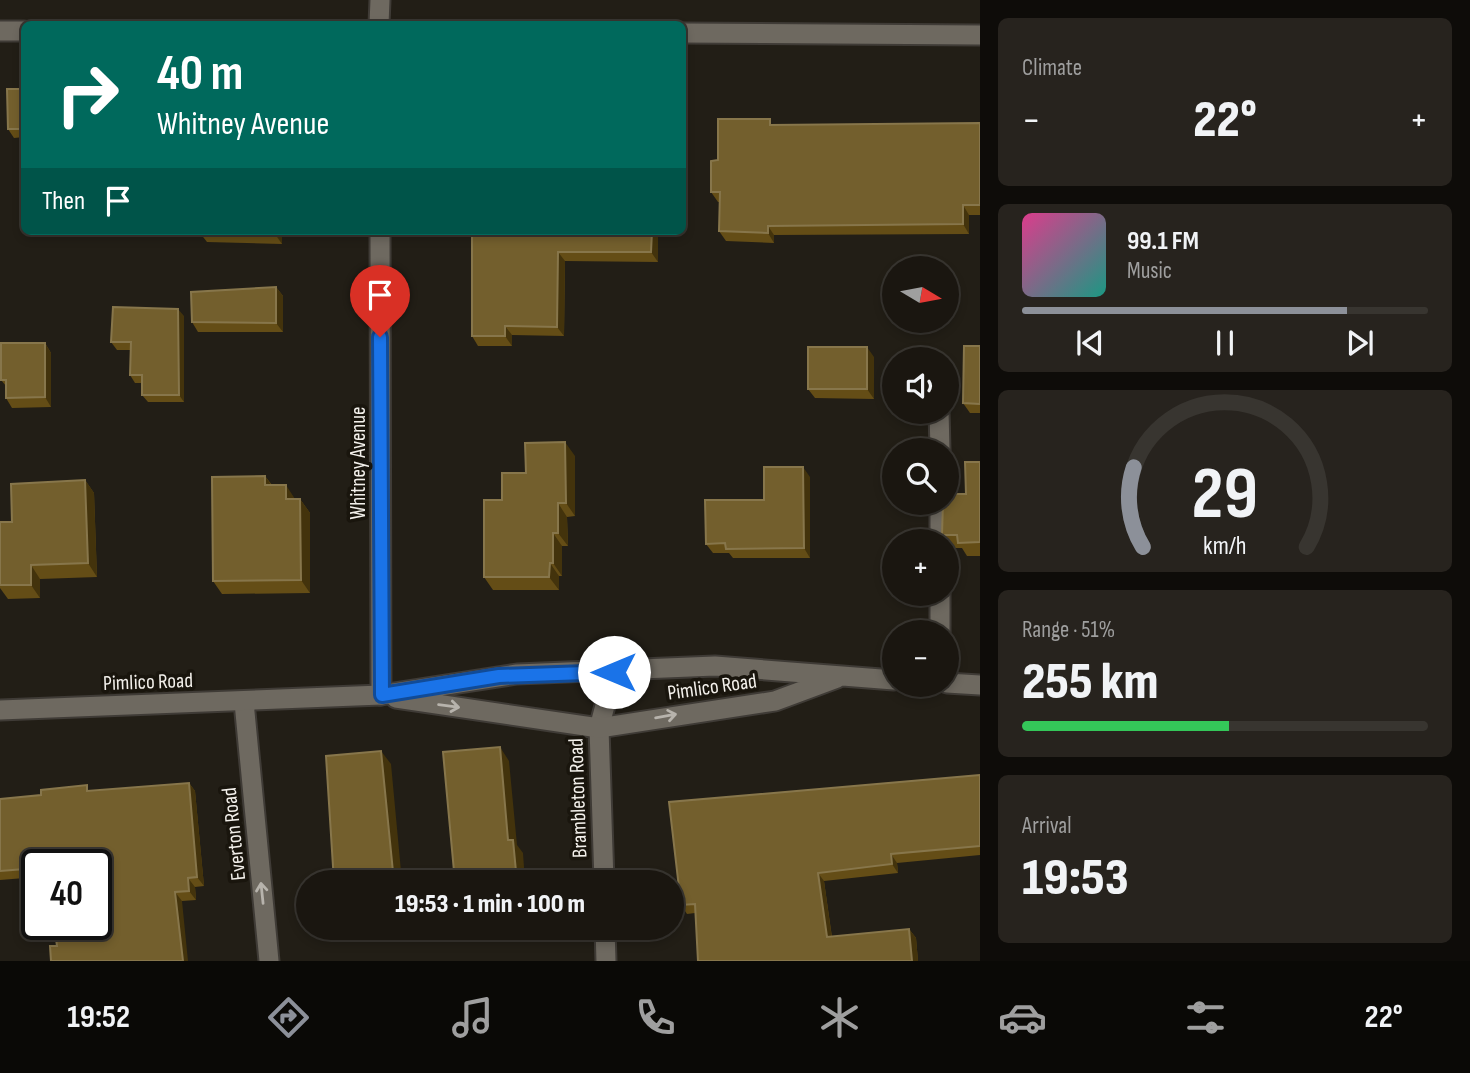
<!DOCTYPE html>
<meta charset="utf-8">
<style>
:root{--surface:#1a1610;--page:#27231e;--text:#f1f3f6;--muted:#9f9f9f;--line:#383530;--accent:#8c9099}
body{margin:0;font-family:"Sofia Sans Condensed",sans-serif;background:var(--page);color:var(--text);height:100vh;display:flex;flex-direction:column;font-size:26px;white-space:nowrap}
*{box-sizing:border-box;margin:0}
p{font-size:23px;color:var(--muted)}
.icon{flex:none;width:38px;height:38px;fill:none;stroke:currentColor;stroke-width:2;stroke-linecap:round;stroke-linejoin:round}
.map{position:relative;flex:1;overflow:hidden}
.drawer{display:flex;flex-direction:column;gap:18px;padding:18px;background:#0e0c09;width:490px}
.drawer>*{flex:none}
.guide{position:absolute;left:21px;top:21px;width:665px;height:214px;border-radius:10px;box-shadow:0 4px 10px #0003,0 0 0 2px var(--line);background:#00695c;color:#fff;overflow:hidden}
.needle{width:46px;rotate:100deg}
.controls{position:absolute;left:882px;top:256px;display:grid;gap:14px}
.controls a{display:grid;place-items:center;width:77px;height:77px;border-radius:50%;background:var(--surface);box-shadow:0 4px 10px #0003,0 0 0 2px var(--line);font-size:35px}
.speed{position:absolute;left:21px;top:849px;display:flex;gap:14px;font-size:35px;font-weight:700;text-align:center}
.speed>*{display:grid;place-content:center;width:91px;height:91px;border-radius:50%;background:var(--surface);box-shadow:0 4px 10px #0003,0 0 0 2px var(--line);line-height:1}
.speed .limit{border:4px solid #111;border-radius:10px;background:#fff;color:#111}
.pin{position:absolute;display:grid;place-items:center;width:60px;height:60px;color:#fff;margin:-72px -30px;border-radius:50% 50% 50% 0;rotate:-45deg;box-shadow:0 0 7px #0007}
.pin .icon{rotate:45deg}
.me{position:absolute;width:77px;margin:-38px;rotate:270deg;stroke-linejoin:round;filter:drop-shadow(0 0 5px #0008)}
.turn{display:flex;align-items:center;gap:24px;height:147px;padding:0 21px;font-size:32px}
.turn .icon{width:91px;height:91px;stroke-width:2.5}
.turn b{display:block;font-size:49px;line-height:60px}
.then{display:flex;align-items:center;height:66px;padding:0 21px;background:#0003;gap:14px;font-size:26px}
.big{font-size:52px;font-weight:800;line-height:1.1}
.drawer .tile{flex:1;display:flex;flex-direction:column;justify-content:center;gap:10px;min-width:0;padding:0 24px;border-radius:10px;background:var(--page)}
.drawer .dial{align-items:center;gap:0}
.dial svg{height:182px;overflow:visible;fill:none;stroke:var(--line);stroke-width:7;stroke-linecap:round;text-anchor:middle}
.dial text{fill:var(--text);stroke:none}
.song{display:flex;align-items:center;gap:21px}
.cover{width:84px;height:84px;border-radius:10px;background:linear-gradient(135deg,hsl(330 70% 55%),hsl(170 70% 35%))}
.played{height:7px;border-radius:4px;background:linear-gradient(90deg,var(--accent) 80%,var(--line) 80%)}
.keys{display:flex;justify-content:space-around;direction:ltr}
.heat{display:flex;justify-content:space-between;align-items:center;font-size:38px;direction:ltr}
.charge{height:10px;border-radius:5px;background:linear-gradient(90deg,#34c759 51%,var(--line) 0)}
.trip{position:absolute;left:296px;top:870px;width:388px;height:70px;border-radius:35px;background:var(--surface);box-shadow:0 4px 10px #0003,0 0 0 2px var(--line);font-weight:800;line-height:70px;text-align:center}
.menu{display:flex;height:112px;justify-content:space-around;align-items:center;background:#0a0906;color:var(--muted)}
.menu .icon{width:49px;height:49px}
.menu .active{color:var(--accent)}
.menu b{font-size:32px;color:var(--text)}
main{display:flex;flex:1;min-height:0}
.map>svg:first-child{display:block}
</style>
<main>
<div class="map">
<svg width="980" height="961" viewBox="0 0 980 961">
<rect width="100%" height="100%" fill="#221e16"/>
<g fill="none" stroke-linecap="round" stroke-linejoin="round">
<g stroke="#3f3b36" stroke-width="23">
<path id="service" d="M939,411L940,450
M940,502V541
M940,593V632"/>
</g>
<g stroke="#3f3b36" stroke-width="23">
<path id="minor" d="M379,24L380,0
M0,31H24
M682,33L980,35
M380,231L381,695
M244,702L269,961
M604,882L599,728L614,672
M605,928L606,961"/>
</g>
<g stroke="#3f3b36" stroke-width="23">
<path id="tertiary" d="M947,683L980,685
M396,698L599,728L775,701L837,678
M0,710L381,695L517,674L715,666L894,680"/>
</g>
<use href="#service" stroke="#6e6960" stroke-width="19"/>
<use href="#minor" stroke="#6e6960" stroke-width="19"/>
<use href="#tertiary" stroke="#6e6960" stroke-width="19"/>
</g>
<path fill="#644d16" d="M24,89V137L14,138L8,129Z
M980,123V215H969V234L774,235V243L726,241L719,231V202H718L711,192L718,160L774,125Z
M282,231V244L207,242L200,233Z
M467,231H658V262L565,261L564,336L512,335V346H478L472,336V238Z
M276,287L283,296V332H198L192,322Z
M184,316V402H148L142,395V383H135L130,375L131,350H117L111,342Z
M45,343L51,353V407L12,408L6,398V386L1,380Z
M980,346V413H970L963,403Z
M874,357V399L815,398L808,389Z
M575,456V516L567,517L568,546H562V576H559V590H493L484,577L502,500L526,473Z
M980,462V556H967L962,548H951L942,535L966,494Z
M265,476L272,485L295,499H300L310,513V593L222,594L213,581Z
M810,477V558H733L729,553H713L706,544L764,500Z
M85,480L94,493L97,577L40,579V598L8,599L0,588V522H12Z
M980,775V855L897,863L898,873L824,881L832,937L909,929L916,938L918,961L695,913L687,914L681,905Z
M189,783L195,791L204,886L195,887L196,900L182,901L57,946L96,864H37V877L0,880V799Z"/>
<path fill="#43330c" d="M963,205L969,215V234L963,224Z
M768,226L774,235V243L768,233Z
M275,231H282V244L275,234Z
M652,231H658V262L651,252Z
M558,252L565,261L564,336L557,327Z
M276,287L283,296V332L276,323Z
M178,309L184,316V402L179,395Z
M505,326L512,335V346L505,336Z
M45,343L51,353V407L45,397Z
M867,347L874,357V399L867,389Z
M565,442L575,456V516L566,503Z
M803,467L810,477V558L804,548Z
M265,476L274,489L265,485Z
M85,480L94,493L97,577L88,563Z
M286,485L295,499V513L286,499Z
M300,499L310,513V593L301,580Z
M558,503L567,517L568,546L558,533Z
M553,533L562,546V576L553,563Z
M550,563L559,576V590L549,577Z
M31,565L40,579V598L31,585Z
M500,747L509,761L517,845L523,853L525,882H517L508,840Z
M381,751L391,764L402,882H394Z
M189,783L195,791L204,886L197,877Z
M891,854L897,863L898,873L892,864Z
M818,873L824,881L833,946L827,937Z
M188,878L195,887L196,900L189,891Z
M175,892L182,901L188,961H183Z
M909,929L916,938L918,961H912Z"/>
<path fill="#735f2d" stroke="#87764b" stroke-width="2" d="M7,89H24V129H8Z
M718,119H770V125L980,123V205H963V224L768,226V233L719,231L720,192H711V161L718,160Z
M200,231H275V234L200,233Z
M467,231H652L651,252H558L557,327L505,326V336H472V232Z
M276,287V323L192,322L191,292Z
M113,307L178,309L179,395H142V375H130L131,342H111Z
M1,343H45V397L6,398V380H1Z
M964,346H980V404L963,403Z
M808,347H867V389H808Z
M565,442L566,503H558V533H553V563H550L549,577H484V500H502V473H526L525,443Z
M965,462H980V542L958,543L957,535H942L943,502H947V494H966Z
M764,467H803L804,548L726,549L725,543L706,544L705,500H764Z
M265,476V485H286V499H300L301,580L213,581L212,477Z
M85,480L88,563L31,565V585H0V522H12L11,484Z
M500,747L508,840H513L517,882H455L443,752Z
M381,751L394,882H334L326,756Z
M980,775V846L891,854L892,864L818,873L827,937L909,929L912,961H698L695,904L681,905L669,802Z
M189,783L197,877L188,878L189,891L175,892L183,961H51L50,946H57L54,924H96V864H37V868L0,871V799L41,795V790L87,785V791Z"/>
<defs><path id="oneway-shaft" d="M-6 0H5M1.5-3L5.5 0L1.5 3" fill="none" stroke-width="1.6" stroke-linecap="round" stroke-linejoin="round" transform="scale(1.75)"/></defs>
<g stroke="#b7b3ac">
<use href="#oneway-shaft" transform="translate(449 706) rotate(7)"/>
<use href="#oneway-shaft" transform="translate(666 716) rotate(-10)"/>
<use href="#oneway-shaft" transform="translate(262 893) rotate(-96)"/>
</g>
<g fill="none" stroke-linecap="round" stroke-linejoin="round">
<g stroke="#114b97" stroke-width="18">
<path id="route" d="M380,337L382,695L499,676L614,672"/>
</g>
<use href="#route" stroke="#1a73e8" stroke-width="12"/>
</g>
<g text-anchor="middle" dominant-baseline="central" stroke-width="7" stroke-linejoin="round" paint-order="stroke">
<g font-size="21" fill="#f3f0eb" stroke="#19150d">
<text transform="translate(358 463) rotate(-90)">Whitney Avenue</text>
<text transform="translate(148 682) rotate(-2)">Pimlico Road</text>
<text transform="translate(712 687) rotate(-8)">Pimlico Road</text>
<text transform="translate(578 798) rotate(-92)">Brambleton Road</text>
<text transform="translate(234 834) rotate(-96)">Everton Road</text>
</g>
</g>
</svg>
<div class="controls">
<a><svg class="needle" viewBox="-14 -14 28 28"><path d="M0-13l5 13h-10z" fill="#e53935"/><path d="M0 13l5-13h-10z" fill="#9f9f9f"/></svg></a>
<a><svg class="icon" aria-label="sound" viewBox="0 0 24 24"><path d="M4 9h4l5-4v14l-5-4H4zM17 9q2 3 0 6"/></svg></a>
<a><svg class="icon" aria-label="search" viewBox="0 0 24 24"><circle cx="10" cy="10" r="6"/><path d="M15 15l6 6"/></svg></a>
<a>+</a>
<a>−</a>
</div>
<div class="speed"><div class="limit">40</div></div>
<div class="pin" style="left:380px;top:337px;background:#d93025"><svg class="icon" aria-label="arrive" viewBox="0 0 24 24"><path d="M6 21V4h12l-3 4 3 4H6"/></svg></div>
<svg class="me" style="left:614px;top:672px" viewBox="-20 -20 40 40"><circle r="19" fill="#fff"/><path d="M0-13L10 11 0 6-10 11z" fill="#1a73e8"/></svg>
<div class="trip">19:53 · 1 min · 100 m</div>
<div class="guide">
<div class="turn"><svg class="icon" aria-label="right" viewBox="0 0 24 24"><path d="M7 20v-9h11M14 6l5 5-5 5"/></svg><div><b>40 m</b>Whitney Avenue</div></div>
<div class="then">Then<svg class="icon" aria-label="arrive" viewBox="0 0 24 24"><path d="M6 21V4h12l-3 4 3 4H6"/></svg></div>
</div>
</div>
<section class="drawer">
<div class="tile"><p>Climate</p>
<div class="heat"><a>−</a><b class="big">22°</b><a>+</a></div>
</div>
<div class="tile">
<div class="song"><i class="cover"></i><div><b>99.1 FM</b><p>Music</p></div></div>
<div class="played"></div>
<div class="keys"><svg class="icon" aria-label="previous" viewBox="0 0 24 24"><path d="M18 5L8 12l10 7zM5 5v14"/></svg><svg class="icon" aria-label="pause" viewBox="0 0 24 24"><path d="M8 5v14M16 5v14"/></svg><svg class="icon" aria-label="next" viewBox="0 0 24 24"><path d="M6 5l10 7-10 7zM19 5v14"/></svg></div>
</div>
<div class="tile dial"><svg viewBox="0 0 100 80">
<path d="M14 69A42 42 0 1 1 86 69"/>
<path d="M14 69A42 42 0 0 1 10 34" stroke="#8c9099"/>
<text x="50" y="56" font-size="32" font-weight="700">29</text>
<text x="50" y="72" font-size="11">km/h</text>
</svg></div>
<div class="tile"><p>Range · 51%</p><b class="big">255 km</b><div class="charge"></div></div>
<div class="tile"><p>Arrival</p><b class="big">19:53</b></div>
</section>
</main>
<nav class="menu">
<b>19:52</b>
<svg class="icon active" aria-label="directions" viewBox="0 0 24 24"><path d="M12 3l9 9-9 9-9-9zM9 14v-3h6M13 9l2 2-2 2"/></svg>
<svg class="icon" aria-label="music" viewBox="0 0 24 24"><path d="M9 18V5l10-2v13"/><circle cx="6" cy="18" r="3"/><circle cx="16" cy="16" r="3"/></svg>
<svg class="icon" aria-label="phone" viewBox="0 0 24 24"><path d="M5 4h4l2 5-3 2q2 4 5 5l2-3 5 2v4C11 20 4 13 5 4z"/></svg>
<svg class="icon" aria-label="climate" viewBox="0 0 24 24"><path d="M12 3v18M4 7l16 10M4 17L20 7"/></svg>
<svg class="icon" aria-label="car" viewBox="0 0 24 24"><path d="M5 17H2v-5l4-1 3-4h7l3 4 3 1v5h-3M9 17h6M6 11h13"/><circle cx="7" cy="17" r="2"/><circle cx="17" cy="17" r="2"/></svg>
<svg class="icon" aria-label="filters" viewBox="0 0 24 24"><path d="M4 7h16M4 17h16"/><circle cx="9" cy="7" r="2"/><circle cx="15" cy="17" r="2"/></svg>
<b>22°</b>
</nav>
